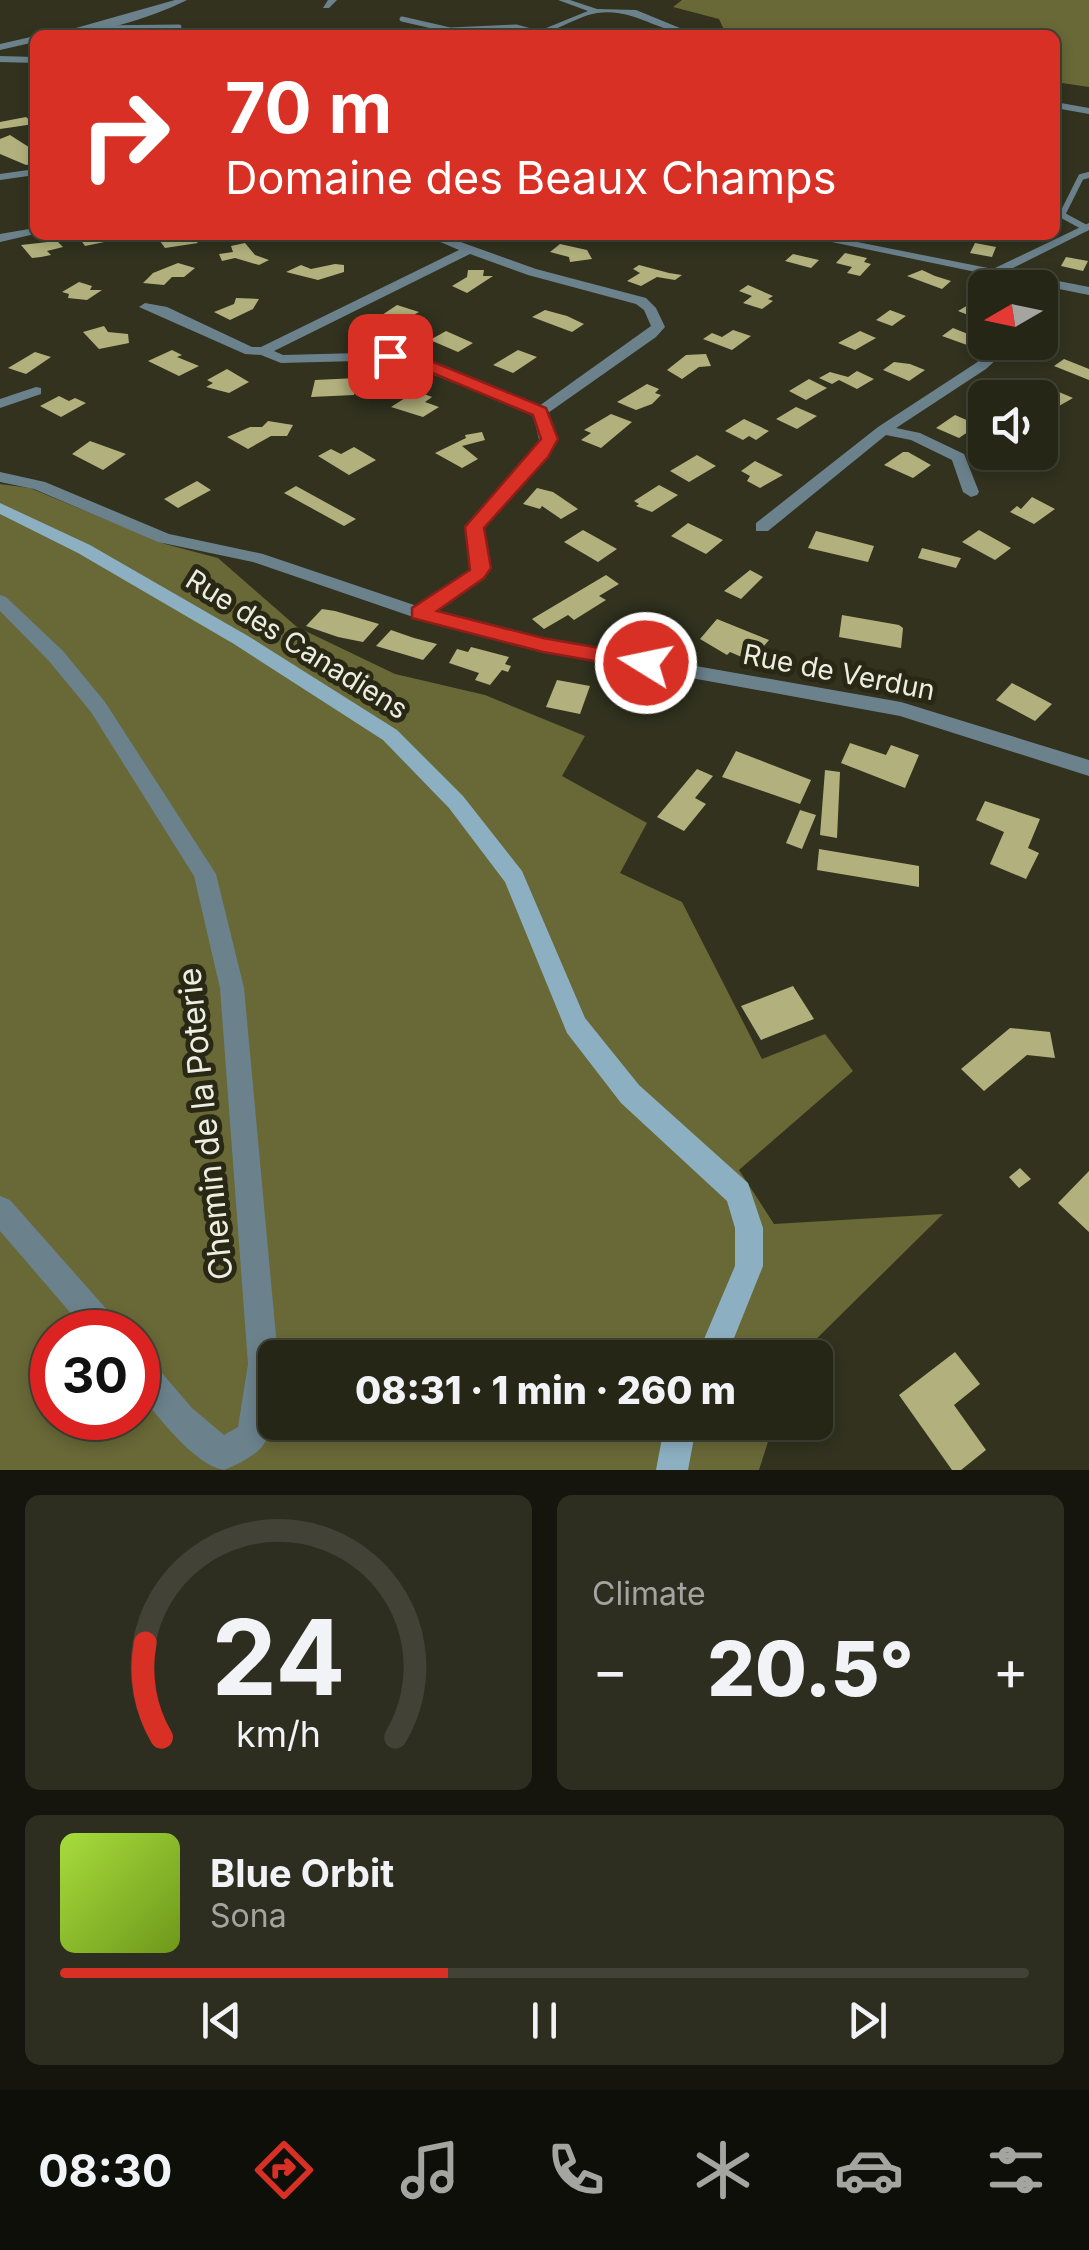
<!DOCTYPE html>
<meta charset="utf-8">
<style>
:root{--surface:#262617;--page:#2e2e20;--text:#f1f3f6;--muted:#a4a5a1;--line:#424336;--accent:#d93025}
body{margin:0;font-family:Inter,sans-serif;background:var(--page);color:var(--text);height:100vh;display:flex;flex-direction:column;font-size:38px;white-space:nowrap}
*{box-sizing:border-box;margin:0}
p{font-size:32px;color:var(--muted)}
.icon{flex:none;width:55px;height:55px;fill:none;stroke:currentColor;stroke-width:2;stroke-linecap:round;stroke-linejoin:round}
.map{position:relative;height:1470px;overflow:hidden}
.side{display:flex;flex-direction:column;gap:25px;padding:25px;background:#15150d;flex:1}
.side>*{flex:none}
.hud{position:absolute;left:30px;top:30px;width:1030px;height:210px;border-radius:15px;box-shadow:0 5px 15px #0003,0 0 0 2px var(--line);background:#d93025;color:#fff;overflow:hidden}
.needle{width:65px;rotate:261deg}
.tools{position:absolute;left:968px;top:270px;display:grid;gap:20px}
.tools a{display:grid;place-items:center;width:90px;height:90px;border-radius:15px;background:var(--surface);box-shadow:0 5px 15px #0003,0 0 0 2px var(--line);font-size:50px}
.speed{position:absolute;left:30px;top:1310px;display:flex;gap:20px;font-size:50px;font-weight:700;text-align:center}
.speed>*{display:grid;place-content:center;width:130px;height:130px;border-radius:50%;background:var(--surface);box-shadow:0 5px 15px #0003,0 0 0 2px var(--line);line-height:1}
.speed .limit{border:15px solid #d22;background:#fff;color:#111}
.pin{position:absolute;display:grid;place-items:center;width:85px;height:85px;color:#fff;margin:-42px;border-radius:20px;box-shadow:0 5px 15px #0006}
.me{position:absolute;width:110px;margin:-55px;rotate:280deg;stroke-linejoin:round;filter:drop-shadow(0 0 8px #0008)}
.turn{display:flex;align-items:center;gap:35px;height:210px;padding:0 30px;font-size:45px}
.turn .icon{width:130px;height:130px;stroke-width:2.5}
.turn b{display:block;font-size:70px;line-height:85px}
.big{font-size:75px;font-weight:800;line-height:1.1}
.side .card{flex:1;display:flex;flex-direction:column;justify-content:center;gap:15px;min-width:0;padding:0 35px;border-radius:15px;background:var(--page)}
.side .dial{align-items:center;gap:0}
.dial svg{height:260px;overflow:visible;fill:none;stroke:var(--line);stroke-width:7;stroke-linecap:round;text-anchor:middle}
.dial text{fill:var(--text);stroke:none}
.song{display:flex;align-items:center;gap:30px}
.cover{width:120px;height:120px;border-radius:15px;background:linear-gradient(135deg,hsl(80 70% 55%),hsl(80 70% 35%))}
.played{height:10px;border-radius:5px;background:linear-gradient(90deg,var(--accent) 40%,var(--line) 40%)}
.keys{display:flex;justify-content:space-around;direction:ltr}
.heat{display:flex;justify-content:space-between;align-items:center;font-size:55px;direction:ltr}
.side .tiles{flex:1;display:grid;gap:25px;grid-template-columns:1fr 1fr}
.card:last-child{grid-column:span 2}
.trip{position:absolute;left:258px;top:1340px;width:575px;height:100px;border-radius:15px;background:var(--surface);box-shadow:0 5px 15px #0003,0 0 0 2px var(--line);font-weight:800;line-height:100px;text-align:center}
.menu{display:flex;height:160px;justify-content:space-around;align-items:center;background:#0f0f09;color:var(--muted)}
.menu .icon{width:70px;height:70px}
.menu .active{color:var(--accent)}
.menu b{font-size:45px;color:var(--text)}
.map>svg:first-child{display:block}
</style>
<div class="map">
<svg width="1089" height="1470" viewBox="0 0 1089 1470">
<rect width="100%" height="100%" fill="#32321f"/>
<path fill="#696837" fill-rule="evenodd" d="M682,0H1089V87L1055,82V35H732L726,34L719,19L673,7Z
M0,484L30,488L165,544L218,558L297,627L395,674L485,695L585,736L562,776L647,823L620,873L682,902L762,1059L825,1034L853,1071L739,1170L774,1224L943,1214L798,1357L275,1358V1422L774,1423L759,1470H0ZM52,1332H138V1418H52Z"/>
<path fill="#b2b17e" d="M26,117L34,124L0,129V122Z
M10,135L35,151V163L26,165L0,154V139Z
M111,235L114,240L85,246L78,236Z
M191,236L198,243L165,248L160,241Z
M57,241L63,247L47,251L51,255L41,257L32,258L21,245Z
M245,243L255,255L269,260L259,265L235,258L222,261L219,254L233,252L231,246Z
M975,243L996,247L992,257L970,253Z
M560,244L587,250L592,259L570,262L569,257L550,252Z
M845,253L867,258L864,262L871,264L860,276L847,273L852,267L836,263Z
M793,254L819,260L811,268L785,261Z
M1066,257L1088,261L1083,271L1061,266Z
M178,263L195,268L184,277H172L164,285L143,283L153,273Z
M301,265L311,269L335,264L344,265V272L318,280L286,272Z
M639,265L669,273L682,275L675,280L657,277L641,286L627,281L640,273L633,269Z
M468,270H484L483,276H493L467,293L452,286L467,277Z
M922,270L935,276L951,281L942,289L907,276Z
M79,282L92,286L90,290H102L87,300L68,298L69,294L62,292Z
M748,285L773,296L768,299L773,301L762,309L743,303L752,296L739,291Z
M236,298L259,299L253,309L230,320L214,312L234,304Z
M975,301H985V309L973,317L958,311Z
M397,305L419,312L375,335L361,329Z
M545,310L567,316L584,324L572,332L532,317Z
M890,310L906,316L892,326L876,320Z
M104,326L108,332L128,334L129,343L99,349L83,332Z
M953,328L978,338L967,345L942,336Z
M733,330L751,336L732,350L703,339L712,333L722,337Z
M446,331L473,343L458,352L430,340Z
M860,331L876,338L855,350L838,343Z
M172,350L182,355L177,357L199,366L179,376L148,361Z
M518,350L537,357L513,373L493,365Z
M35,352L51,357L26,374L8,368Z
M706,354L711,366L699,367L682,379L667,370L686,355Z
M1064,359L1089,369V380L1054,366Z
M894,362L910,364L925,370L909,381L883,370Z
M227,369L249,382L229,393L206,387L213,383L207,380Z
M857,371L874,379L857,389L839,380L832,384L819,378L830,372L848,377Z
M357,378L354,395L311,397L315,380Z
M809,379L827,388L806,400L789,391Z
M647,384L659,389L655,393L661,395L652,404L636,410L617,402Z
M1041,384L1045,386L1073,398L1059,406L1033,396Z
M416,391L432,397L425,402L439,407L423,417L391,407Z
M59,396L69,401L75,398L86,403L61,417L40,406Z
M796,407L817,416L797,429L776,419Z
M611,414L632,422L601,448L581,440L591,433L584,430Z
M955,415L978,425L959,438L936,428Z
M744,419L769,431L756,440L749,436L743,440L725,431Z
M268,421L293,425L287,436H271L248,449L227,437L250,427H262Z
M482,432L485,440L462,446L478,459L462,468L435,453L466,438L465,435Z
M90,441L126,454L103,470L72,454Z
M354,447L376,460L349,475L318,456L331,449L341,454Z
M903,452H908L931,465L913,478L884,465Z
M1001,452H1007L1031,463L1019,472L992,460Z
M697,455L716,466L689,482L670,471Z
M755,461L783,475L760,488L747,481L750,476L741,471Z
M197,481L211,490L178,508L164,499Z
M659,485L678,495L652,512L636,506L639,504L634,501Z
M296,486L356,519L344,526L284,493Z
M537,488L553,492L578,509L561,519L542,506L540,509L523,504Z
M1032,497L1055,509L1034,524L1010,512L1017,506L1021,509Z
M688,523L723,540L706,554L671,536Z
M583,530L617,549L598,562L564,542Z
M979,530L1011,548L995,560L962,542Z
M816,531L874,546L868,562L808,548Z
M922,548L961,558L956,568L918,558Z
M750,570L763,577L741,599L724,591Z
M606,575L619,584L599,596L606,600L574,620L568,615L544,629L532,619Z
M322,609L335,611L379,624L363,642L338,637L306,626Z
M842,615L899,625L903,628L901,648L839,637Z
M717,619L769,640L751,661L730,652L727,655L700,639Z
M391,630L414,638L437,644L423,660L376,646Z
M471,647L509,657L505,664L511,666L508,672L502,670L490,685L475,680L479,673L449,663L457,649L468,652Z
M557,680L590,686L580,714L546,707Z
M1012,683L1052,704L1035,721L996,700Z
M850,743L886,755L891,745L919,755L905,788L841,763Z
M736,751L811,780L800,804L722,777Z
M697,769L713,776L695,798L706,804L684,831L657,817Z
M825,770L840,772L837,838L820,835Z
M985,801L1040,819L1028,848L1039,853L1026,879L990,864L1004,832L976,820Z
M800,810L816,815L802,849L786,843Z
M819,849L919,866V887L817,870Z
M793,986L814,1019L761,1040L741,1006Z
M1010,1028L1050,1032L1055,1058L1027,1055L984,1091L961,1069Z
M1020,1168L1031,1179L1019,1188L1009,1177Z
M1089,1171V1232L1058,1203Z
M955,1352L980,1384L954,1405L986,1450L961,1470H952L899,1395Z"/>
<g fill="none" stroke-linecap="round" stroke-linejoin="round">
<path stroke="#6b828d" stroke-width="5" d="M402,19L450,30L516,27L538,33
M93,28L179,27"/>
<path stroke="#6b828d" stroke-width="6" d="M1086,228L1062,215L1081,177L1089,175"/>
<path fill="#6b828d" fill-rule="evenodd" d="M175,0H187C149,19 93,35 51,35Z
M328,0H337L329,8H323Z
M558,0H570L597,9L636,10L697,35C662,35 634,7 597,13C573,17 554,35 529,35L588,11Z
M308,31L316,35H305Z
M35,36V42L0,50V44Z
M0,56L35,57V63L0,62Z
M1055,102L1089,108V114L1055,108Z
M35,169V175L0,180V174Z
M1089,223V230L1007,271L1089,287V295L1059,289L1047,317L1040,321V303L1048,287L798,235H822L993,269Z
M35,228V234L0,242V234Z
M424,235H441L536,269L646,298L656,308L665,327L656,337L548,413L556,445L482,528L490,568L487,574L435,611L543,639L901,702L1089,760V776L900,716L543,651L419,619L253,562L158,542L34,489L0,482V472L45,482L169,534L263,554L417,606L471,571L466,527L540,444L533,414L396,360L281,363L261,355L245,354L139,307L145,303L167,307L252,347H261L459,250ZM470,254L528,275L636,304L644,310L651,326L539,406L398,352L283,355L274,351Z
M1000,342H1015L986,369L896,428L920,433L964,454L979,492L977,495L971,497L963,492L952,460L911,440L886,435L768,531H756V523L878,427L976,363Z
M36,387L41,388V394L0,408V399Z
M0,595L6,597L63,651L105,702L216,874L244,988L278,1358H275C275,1379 276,1427 264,1444C257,1455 237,1465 224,1470C194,1465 157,1415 138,1392V1354L149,1358L192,1408L224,1435L238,1427L248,1364L220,988L194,876L91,712L49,661L0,611Z
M0,1196L10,1200L117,1321L121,1332H87L0,1231Z"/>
<path fill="#8cb0c2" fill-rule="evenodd" d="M0,503L90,545L248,636L397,730L463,796L522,871L585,1018L639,1085L748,1183L763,1228V1266L726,1358H696L735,1266V1228L727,1201L621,1103L567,1033L505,882L449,808L383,740L234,644L78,553L0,514Z
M665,1422H697L688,1470H656Z"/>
</g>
<path fill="#d93025" stroke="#8d1f18" stroke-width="2.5" d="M390,351L421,357L546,408L558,439L548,457L484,528L491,568L484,578L437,611L543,638L646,656L656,663L653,668L646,670L543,652L412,618V608L470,570L465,527L541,439L533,415L411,364L385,359V352Z"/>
<g text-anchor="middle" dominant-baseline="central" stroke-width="10" stroke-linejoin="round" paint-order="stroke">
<g font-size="28" fill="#edede1" stroke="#282815">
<text transform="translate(297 644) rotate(32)">Rue des Canadiens</text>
<text transform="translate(839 672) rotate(11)">Rue de Verdun</text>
</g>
<g font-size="32" fill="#edede1" stroke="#282815">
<text transform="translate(205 1124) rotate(-96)">Chemin de la Poterie</text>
</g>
</g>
</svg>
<div class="tools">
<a><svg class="needle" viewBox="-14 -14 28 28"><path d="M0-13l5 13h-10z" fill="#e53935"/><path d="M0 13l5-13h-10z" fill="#a4a5a1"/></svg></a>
<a><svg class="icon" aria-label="sound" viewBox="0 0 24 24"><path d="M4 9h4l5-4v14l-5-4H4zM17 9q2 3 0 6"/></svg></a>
</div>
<div class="speed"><div class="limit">30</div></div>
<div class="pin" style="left:390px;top:356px;background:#d93025"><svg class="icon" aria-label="arrive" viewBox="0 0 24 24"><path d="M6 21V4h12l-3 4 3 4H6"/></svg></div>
<svg class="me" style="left:646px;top:663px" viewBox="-20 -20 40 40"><circle r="17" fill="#d93025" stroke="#fff" stroke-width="3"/><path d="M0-11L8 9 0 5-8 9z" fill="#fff"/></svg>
<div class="trip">08:31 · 1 min · 260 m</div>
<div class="hud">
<div class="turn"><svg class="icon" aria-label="right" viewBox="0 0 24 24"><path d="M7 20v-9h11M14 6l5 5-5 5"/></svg><div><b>70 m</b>Domaine des Beaux Champs</div></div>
</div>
</div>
<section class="side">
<div class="tiles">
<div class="card dial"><svg viewBox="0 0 100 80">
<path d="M14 69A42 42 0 1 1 86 69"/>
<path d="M14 69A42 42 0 0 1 9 40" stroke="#d93025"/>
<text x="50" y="56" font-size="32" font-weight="700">24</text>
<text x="50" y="72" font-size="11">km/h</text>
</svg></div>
<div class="card"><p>Climate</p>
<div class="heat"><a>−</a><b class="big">20.5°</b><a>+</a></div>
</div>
<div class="card">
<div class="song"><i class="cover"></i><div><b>Blue Orbit</b><p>Sona</p></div></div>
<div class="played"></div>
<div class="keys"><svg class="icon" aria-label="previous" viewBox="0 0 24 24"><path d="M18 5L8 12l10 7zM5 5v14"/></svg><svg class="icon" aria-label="pause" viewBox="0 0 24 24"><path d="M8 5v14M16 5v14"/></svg><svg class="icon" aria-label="next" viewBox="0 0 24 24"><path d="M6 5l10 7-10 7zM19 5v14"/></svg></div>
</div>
</div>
</section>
<nav class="menu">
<b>08:30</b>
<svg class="icon active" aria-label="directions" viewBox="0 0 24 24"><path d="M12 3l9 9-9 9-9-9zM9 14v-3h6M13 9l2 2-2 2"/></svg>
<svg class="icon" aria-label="music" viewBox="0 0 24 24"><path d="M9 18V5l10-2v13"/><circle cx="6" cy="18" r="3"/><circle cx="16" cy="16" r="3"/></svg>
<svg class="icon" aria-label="phone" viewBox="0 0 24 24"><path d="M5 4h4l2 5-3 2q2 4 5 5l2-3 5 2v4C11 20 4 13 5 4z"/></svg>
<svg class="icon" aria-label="climate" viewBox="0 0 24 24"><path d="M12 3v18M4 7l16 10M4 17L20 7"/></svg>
<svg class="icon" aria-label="car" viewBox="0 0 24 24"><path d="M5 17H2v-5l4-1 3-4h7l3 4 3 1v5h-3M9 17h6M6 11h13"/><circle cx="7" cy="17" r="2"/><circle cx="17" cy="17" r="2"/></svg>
<svg class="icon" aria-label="filters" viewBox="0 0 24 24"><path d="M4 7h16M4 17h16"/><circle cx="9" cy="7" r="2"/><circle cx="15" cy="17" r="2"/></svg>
</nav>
